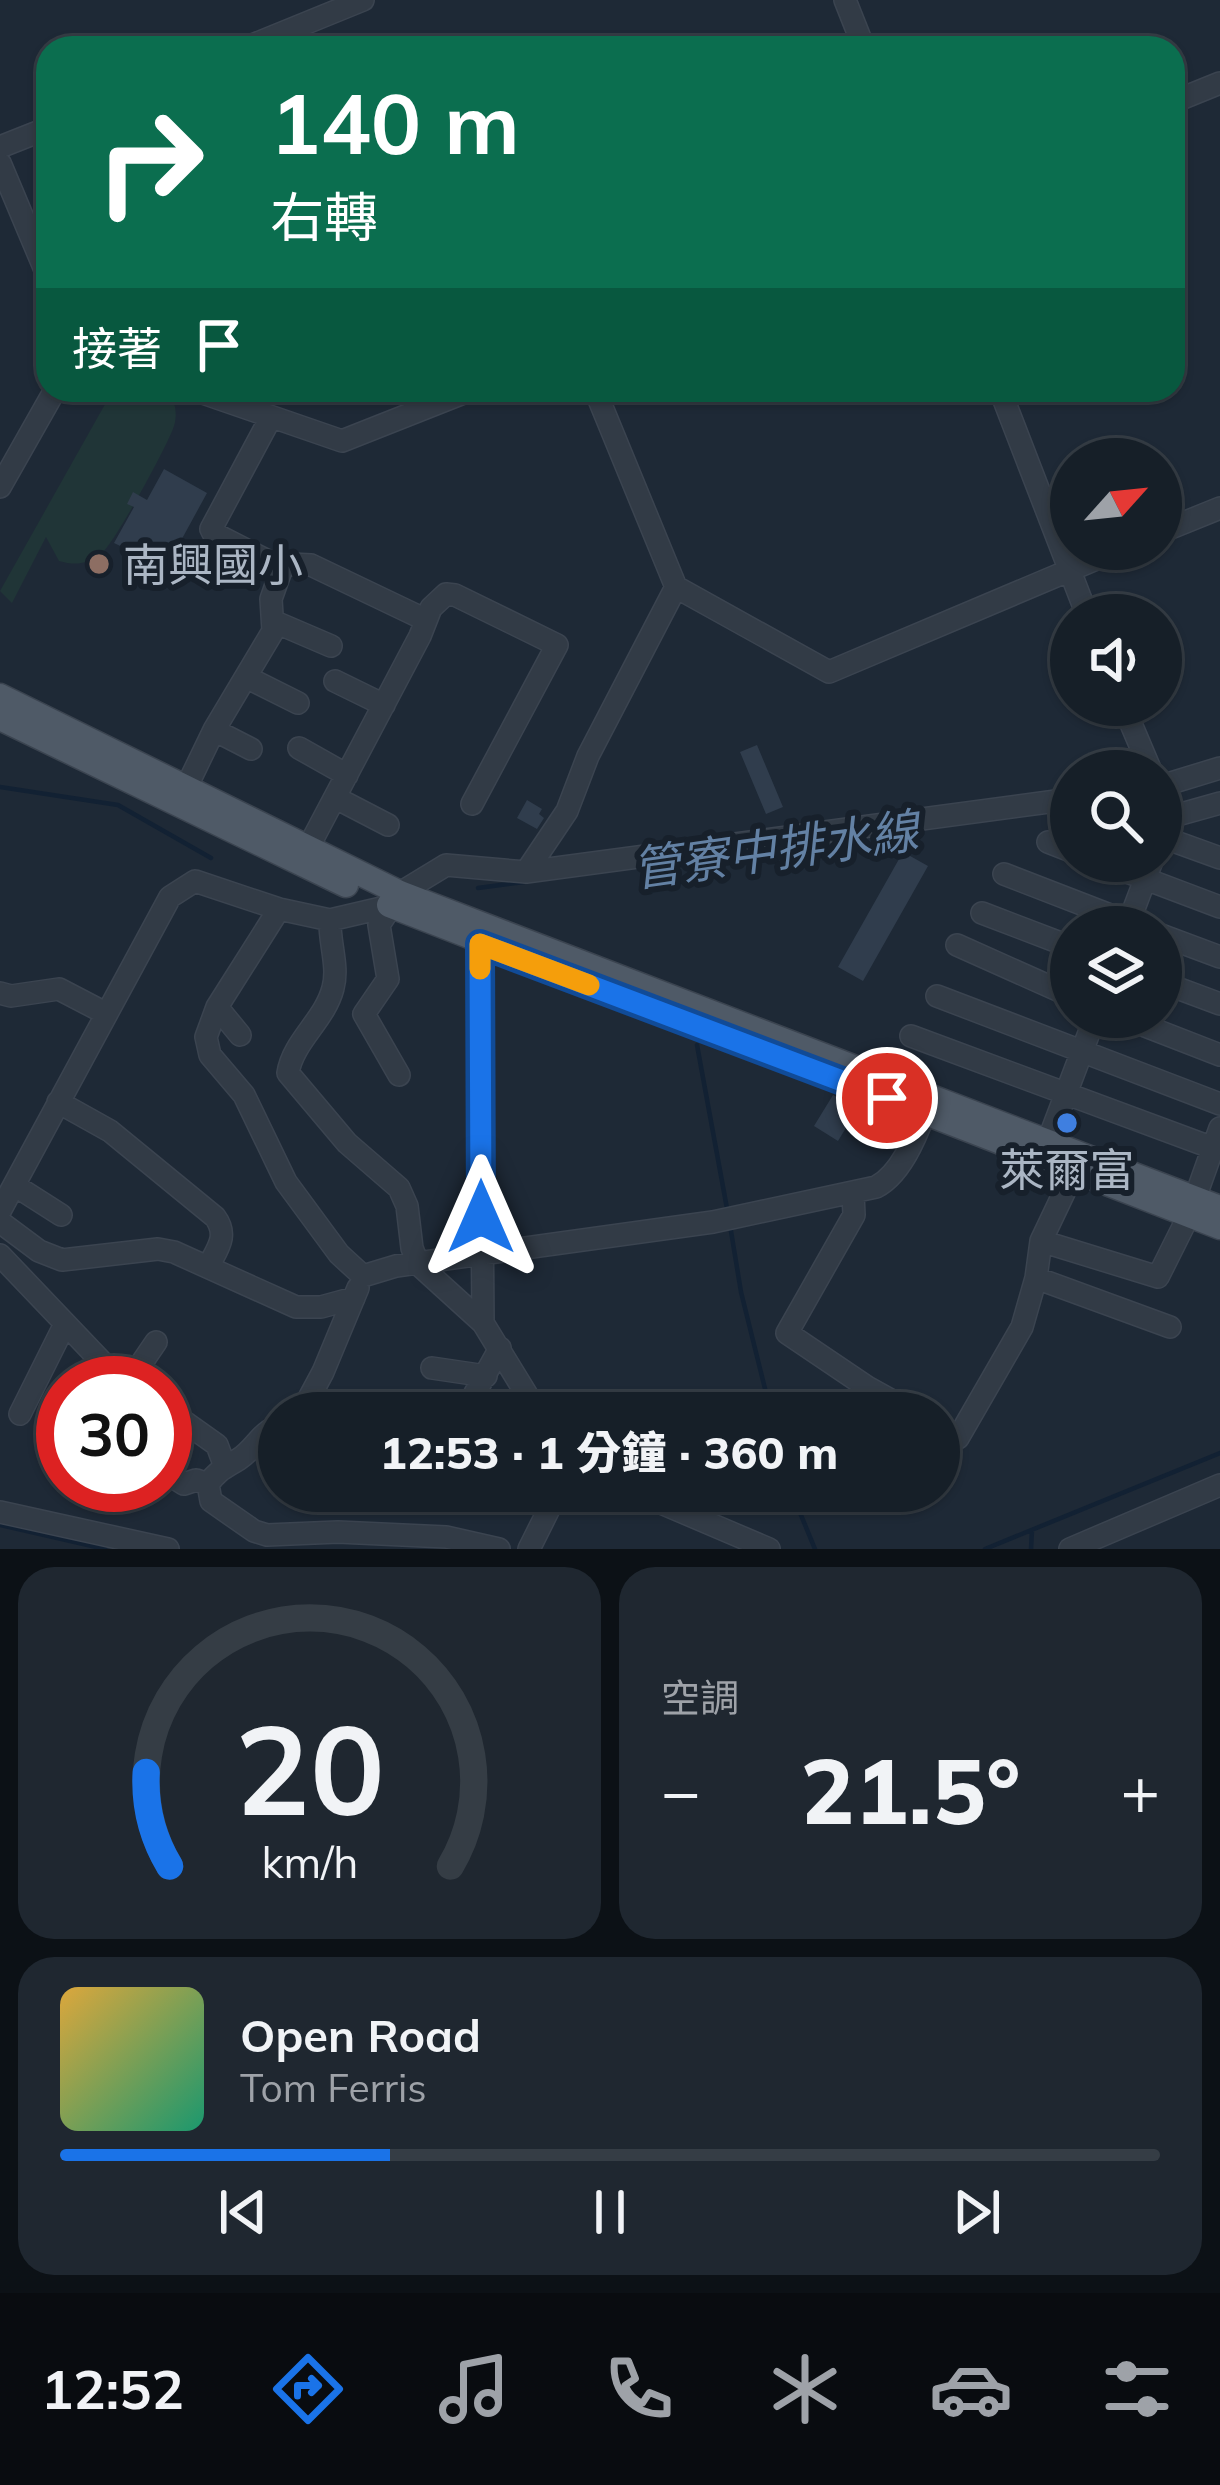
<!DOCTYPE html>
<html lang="zh-TW">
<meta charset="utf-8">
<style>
:root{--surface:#161f28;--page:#1f2730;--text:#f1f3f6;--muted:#9ea2a8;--line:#353d45;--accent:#1a73e8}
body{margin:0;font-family:Mulish,"Noto Sans TC",sans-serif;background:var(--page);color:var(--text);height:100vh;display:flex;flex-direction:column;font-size:45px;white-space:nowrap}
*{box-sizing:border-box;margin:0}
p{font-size:39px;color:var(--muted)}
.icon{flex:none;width:66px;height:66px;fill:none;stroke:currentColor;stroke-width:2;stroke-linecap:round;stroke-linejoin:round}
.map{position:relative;height:1549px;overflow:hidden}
.sheet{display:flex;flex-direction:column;gap:18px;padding:18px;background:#0c1116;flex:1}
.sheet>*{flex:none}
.banner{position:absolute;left:36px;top:36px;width:1149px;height:366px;border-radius:36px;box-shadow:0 3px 9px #0004,0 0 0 3px var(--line);background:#0b6e4f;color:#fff;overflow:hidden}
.needle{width:78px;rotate:63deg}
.fabs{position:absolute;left:1050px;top:438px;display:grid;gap:24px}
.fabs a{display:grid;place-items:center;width:132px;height:132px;border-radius:50%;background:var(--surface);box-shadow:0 3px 9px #0004,0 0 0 3px var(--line);font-size:60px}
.speed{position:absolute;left:36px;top:1356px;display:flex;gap:24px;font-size:60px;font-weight:700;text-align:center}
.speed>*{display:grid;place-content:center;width:156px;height:156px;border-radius:50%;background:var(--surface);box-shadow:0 3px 9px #0004,0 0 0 3px var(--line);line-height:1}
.speed .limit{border:18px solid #d22;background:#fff;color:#111}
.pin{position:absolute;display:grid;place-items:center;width:102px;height:102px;color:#fff;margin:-51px;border:6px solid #fff;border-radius:50%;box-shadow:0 3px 12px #0007}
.me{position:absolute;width:132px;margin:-66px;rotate:0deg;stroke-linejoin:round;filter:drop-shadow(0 0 9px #0008)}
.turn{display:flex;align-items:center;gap:42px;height:252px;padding:0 36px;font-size:54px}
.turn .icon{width:156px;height:156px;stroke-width:2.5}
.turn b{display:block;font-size:84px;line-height:102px}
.then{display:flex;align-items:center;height:114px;padding:0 36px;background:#0003;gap:24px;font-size:45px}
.big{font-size:90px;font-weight:800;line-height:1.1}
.sheet .tile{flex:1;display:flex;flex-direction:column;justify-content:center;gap:18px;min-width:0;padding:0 42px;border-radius:36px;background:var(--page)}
.sheet .dial{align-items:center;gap:0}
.dial svg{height:312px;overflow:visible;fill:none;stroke:var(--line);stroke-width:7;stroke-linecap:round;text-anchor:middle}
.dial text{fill:var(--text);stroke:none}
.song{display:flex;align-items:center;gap:36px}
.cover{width:144px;height:144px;border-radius:18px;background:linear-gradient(135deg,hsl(40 70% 55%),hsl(160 70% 35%))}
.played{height:12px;border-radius:6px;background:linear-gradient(90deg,var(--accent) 30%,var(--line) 30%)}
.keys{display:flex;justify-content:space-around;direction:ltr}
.heat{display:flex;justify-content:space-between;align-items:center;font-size:66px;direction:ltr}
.sheet .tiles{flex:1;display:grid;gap:18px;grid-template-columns:1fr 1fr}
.tile:last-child{grid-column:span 2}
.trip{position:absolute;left:258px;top:1392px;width:702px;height:120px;border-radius:60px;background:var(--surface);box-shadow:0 3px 9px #0004,0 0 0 3px var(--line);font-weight:800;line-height:120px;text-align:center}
.tab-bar{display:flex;height:192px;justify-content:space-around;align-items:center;background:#090c10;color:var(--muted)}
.tab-bar .icon{width:84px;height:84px}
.tab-bar .current{color:var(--accent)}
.tab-bar b{font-size:54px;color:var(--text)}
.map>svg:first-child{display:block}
</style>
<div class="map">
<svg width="1220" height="1549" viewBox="0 0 1220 1549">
<rect width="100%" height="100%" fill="#1e2936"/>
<path fill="#203537" d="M113,390H167C175,400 178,413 174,426C168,445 116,540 103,552C89,564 76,566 59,561L46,537L12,603L0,591Z"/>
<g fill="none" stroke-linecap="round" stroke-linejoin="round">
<path stroke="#122133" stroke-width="4.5" d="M0,787L118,805L211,858
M478,888L524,882
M697,1045L728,1214
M730,1225L741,1292L771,1413
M791,1491L815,1549
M0,1525L105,1549
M985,1549L1220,1453
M1031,1549L1032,1530"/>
</g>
<path fill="#303d4d" d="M164,469L207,493L166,568L114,543L134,507L127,504L133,492L147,500Z
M757,745L783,807L766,814L740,752Z
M527,800L542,809L539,814L544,818L537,829L517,818Z
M903,852L928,866L863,981L838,967Z
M833,1095L858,1108L838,1141L814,1126Z"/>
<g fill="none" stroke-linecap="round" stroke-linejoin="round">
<g stroke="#3b4450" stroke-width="24">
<path id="minor" d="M845,0L864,48
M245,48L363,0
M1173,102L1220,83
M0,147L48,128
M0,163L48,277
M194,390L342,441L471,390
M595,390L676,587L829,672L1120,549
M1000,390L1087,615
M271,417L211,529L213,533L272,563L311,565L426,620
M0,487L55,390
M1161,532L1220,508
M275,622L331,646
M246,677L298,703
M335,681L384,705
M1123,705L1151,771
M214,730L251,749
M299,748L347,775
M1161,786L1220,768
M186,788L214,730L273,631L271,599L283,565
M336,798L388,825
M1163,819L1220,803
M1162,837L1220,858
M1048,842L1071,851
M308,848L420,636L431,608L446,594L455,595L557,645L472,804
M1098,861L1220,907
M526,872L567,811L588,756L676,587
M1004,874L1141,927
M279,909L217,1007L206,1037L210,1055L244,1095L286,1182L339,1254L363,1276L396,1266L713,1222L876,1187C904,1173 921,1125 930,1097
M982,913L1071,947
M330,920C329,942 339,967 333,988C325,1020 293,1041 288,1073L347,1143L399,1188L407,1206L412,1248L418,1264L483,1323
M1127,927L1152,861
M1161,935L1220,957
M480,944L483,1323L538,1413
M957,945L1071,996
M1161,982L1220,1004
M0,993L11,996L59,989L105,1013
M937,996L1220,1104
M217,1007L240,1035
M1122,1017L1220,1055
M911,1036L1213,1148
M399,1075L364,1014L388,979L379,925L400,893L446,865L526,872L1071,799
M58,1102L110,1131L215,1217C229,1236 217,1249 208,1267
M1042,1157L1095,1017
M14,1185L61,1215
M853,1193L854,1215L787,1333L867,1387L914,1413
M0,1211L170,897L195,881L279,909L330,920L390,906
M0,1222L39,1251L62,1260L158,1249L174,1252L296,1307H321L354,1298
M1041,1241L1158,1277L1189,1215L1220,1128
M0,1255L122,1383
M1036,1278L1170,1327
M432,1368L486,1376
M128,1383L156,1342
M165,1408L217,1445L224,1464
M301,1413L323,1372L358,1288
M464,1413L500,1348
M20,1414L64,1326
M279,1426C261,1431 255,1449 239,1459C225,1468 219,1469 208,1484L211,1501L254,1531L267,1535L338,1532L446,1537L499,1549
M939,1427L958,1438L1022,1327L1036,1278L1041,1241L1080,1159
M165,1472L184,1484L196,1480L208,1484
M633,1491L769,1549
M0,1512L168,1549
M529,1549L558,1491
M1070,1549L1220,1485"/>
</g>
<g stroke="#3b4450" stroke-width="27">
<path id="major" d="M0,696L400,893L1220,1208
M0,718L346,885
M389,905L1220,1227"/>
</g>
<use href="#minor" stroke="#323b46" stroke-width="21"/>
<use href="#major" stroke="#4f5a67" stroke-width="24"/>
</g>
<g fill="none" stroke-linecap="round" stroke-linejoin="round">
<g stroke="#114b97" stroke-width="30">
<path id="route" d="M481,1217L480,944L887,1098"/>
</g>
<use href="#route" stroke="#1a73e8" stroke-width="21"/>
<path stroke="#f59e0b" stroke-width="21" d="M480,969V944L589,985"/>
</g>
<circle fill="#8d6e63" stroke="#17202b" stroke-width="4.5" cx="99" cy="564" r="12"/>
<circle fill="#3f7fe0" stroke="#17202b" stroke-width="4.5" cx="1067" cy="1123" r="12"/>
<g text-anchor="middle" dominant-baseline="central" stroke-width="12" stroke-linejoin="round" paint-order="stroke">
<g font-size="45" fill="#abb6c4" stroke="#17202b" text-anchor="start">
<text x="123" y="564">南興國小</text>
<text x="1067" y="1169" text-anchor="middle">萊爾富</text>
</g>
<g font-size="48" font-style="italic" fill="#6381a4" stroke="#17202b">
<text transform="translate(775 849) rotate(-8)">管寮中排水線</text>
</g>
</g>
</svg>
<div class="fabs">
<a><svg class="needle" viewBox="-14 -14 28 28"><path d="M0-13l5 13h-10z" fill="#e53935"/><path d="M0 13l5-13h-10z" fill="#9ea2a8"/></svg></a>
<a><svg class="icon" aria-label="sound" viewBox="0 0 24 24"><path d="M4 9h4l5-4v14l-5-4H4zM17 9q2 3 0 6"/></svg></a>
<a><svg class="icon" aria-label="search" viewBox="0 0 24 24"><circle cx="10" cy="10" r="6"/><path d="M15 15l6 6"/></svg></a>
<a><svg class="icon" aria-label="layers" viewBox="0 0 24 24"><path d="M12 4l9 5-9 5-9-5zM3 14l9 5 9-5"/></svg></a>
</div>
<div class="speed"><div class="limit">30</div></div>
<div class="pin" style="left:887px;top:1098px;background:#d93025"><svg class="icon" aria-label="arrive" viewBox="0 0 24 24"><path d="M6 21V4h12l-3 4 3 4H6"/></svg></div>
<svg class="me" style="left:481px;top:1217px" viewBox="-20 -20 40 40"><path d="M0-17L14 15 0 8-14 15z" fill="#1a73e8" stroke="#fff" stroke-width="4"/></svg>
<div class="trip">12:53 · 1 分鐘 · 360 m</div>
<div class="banner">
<div class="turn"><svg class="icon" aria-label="right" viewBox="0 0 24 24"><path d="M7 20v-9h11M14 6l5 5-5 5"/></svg><div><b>140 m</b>右轉</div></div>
<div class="then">接著<svg class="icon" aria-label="arrive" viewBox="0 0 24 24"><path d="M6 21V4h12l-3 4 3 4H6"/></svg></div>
</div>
</div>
<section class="sheet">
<div class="tiles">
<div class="tile dial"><svg viewBox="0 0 100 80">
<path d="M14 69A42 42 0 1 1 86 69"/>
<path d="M14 69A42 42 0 0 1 8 45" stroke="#1a73e8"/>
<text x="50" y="56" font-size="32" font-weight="700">20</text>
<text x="50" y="72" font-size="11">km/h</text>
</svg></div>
<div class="tile"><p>空調</p>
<div class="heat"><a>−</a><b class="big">21.5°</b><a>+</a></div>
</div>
<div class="tile">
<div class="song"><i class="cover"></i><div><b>Open Road</b><p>Tom Ferris</p></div></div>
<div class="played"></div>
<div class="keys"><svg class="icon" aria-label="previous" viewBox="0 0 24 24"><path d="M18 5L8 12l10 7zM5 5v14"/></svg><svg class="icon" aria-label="pause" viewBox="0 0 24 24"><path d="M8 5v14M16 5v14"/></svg><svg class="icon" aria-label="next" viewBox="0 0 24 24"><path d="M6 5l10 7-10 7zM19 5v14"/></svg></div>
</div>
</div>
</section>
<nav class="tab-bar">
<b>12:52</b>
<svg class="icon current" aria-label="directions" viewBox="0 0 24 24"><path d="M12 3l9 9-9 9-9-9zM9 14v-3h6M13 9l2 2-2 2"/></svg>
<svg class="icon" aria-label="music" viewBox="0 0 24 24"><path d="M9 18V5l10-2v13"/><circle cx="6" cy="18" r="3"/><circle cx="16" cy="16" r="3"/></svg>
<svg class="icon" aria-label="phone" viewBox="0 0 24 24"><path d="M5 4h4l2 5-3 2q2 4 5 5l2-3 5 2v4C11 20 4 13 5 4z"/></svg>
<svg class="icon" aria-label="climate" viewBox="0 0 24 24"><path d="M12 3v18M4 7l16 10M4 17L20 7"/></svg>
<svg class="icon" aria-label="car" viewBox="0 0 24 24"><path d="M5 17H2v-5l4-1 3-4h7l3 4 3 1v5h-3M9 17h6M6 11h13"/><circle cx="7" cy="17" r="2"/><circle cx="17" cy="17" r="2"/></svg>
<svg class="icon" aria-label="filters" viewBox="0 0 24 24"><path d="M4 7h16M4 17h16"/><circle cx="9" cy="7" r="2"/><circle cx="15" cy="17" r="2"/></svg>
</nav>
